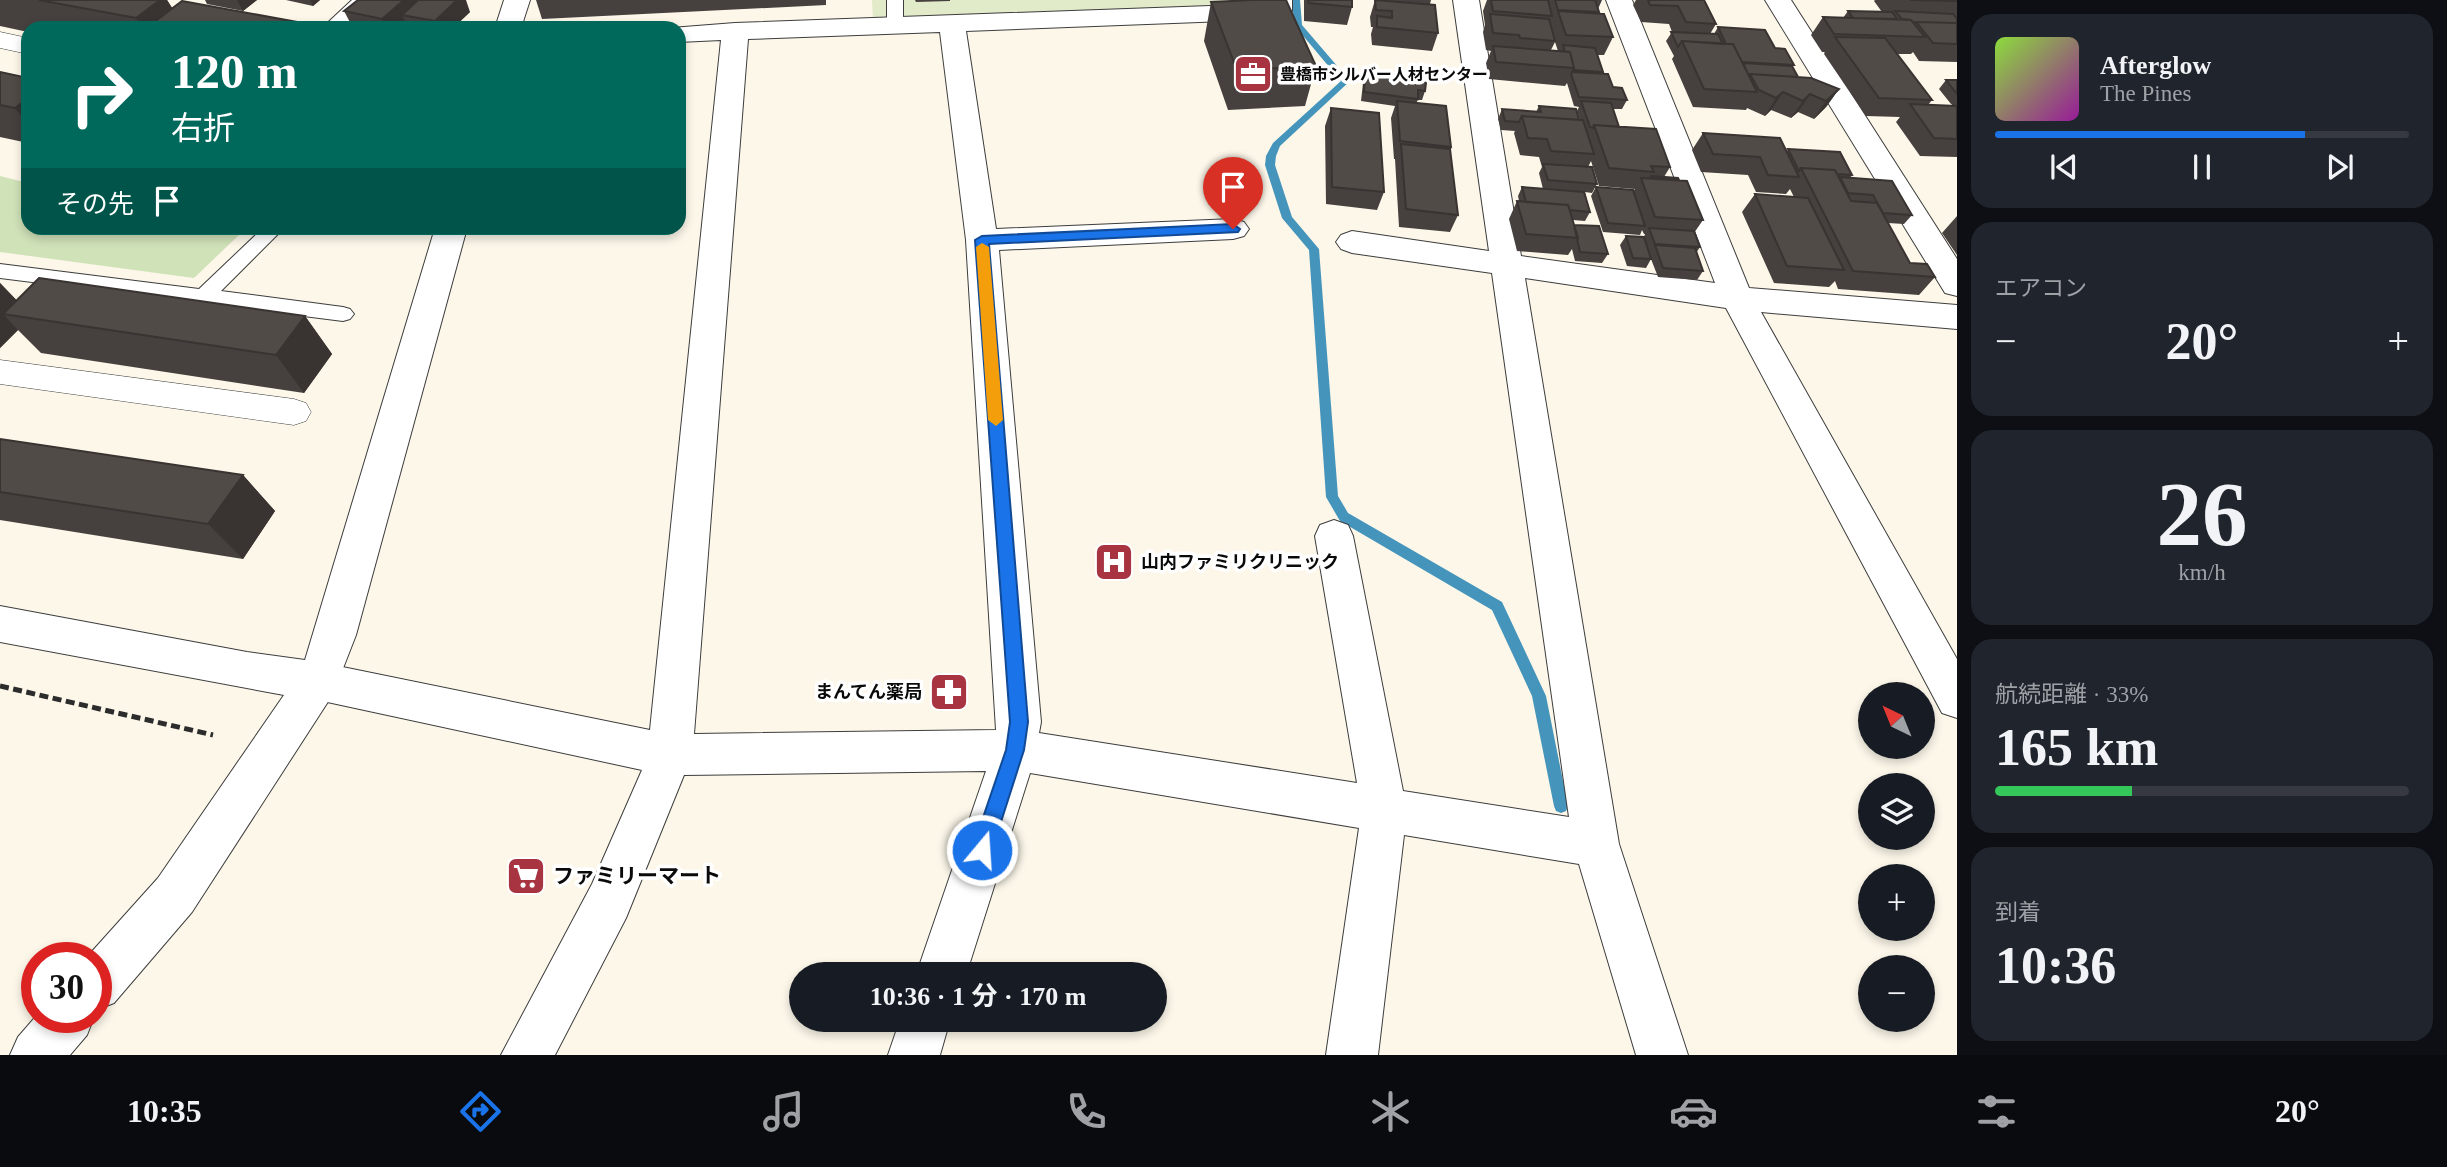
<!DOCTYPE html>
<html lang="ja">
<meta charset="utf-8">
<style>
:root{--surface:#171b24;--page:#20242c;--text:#f1f3f6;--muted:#9ea1a6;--line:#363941;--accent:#1a73e8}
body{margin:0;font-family:"Times New Roman","Noto Sans JP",serif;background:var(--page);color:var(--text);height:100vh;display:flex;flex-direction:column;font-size:26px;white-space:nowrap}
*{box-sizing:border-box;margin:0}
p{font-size:23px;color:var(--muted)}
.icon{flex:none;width:38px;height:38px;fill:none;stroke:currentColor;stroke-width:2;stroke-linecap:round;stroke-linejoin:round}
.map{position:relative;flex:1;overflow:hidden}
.panel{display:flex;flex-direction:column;gap:14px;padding:14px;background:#0d0f14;width:490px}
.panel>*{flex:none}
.top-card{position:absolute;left:21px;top:21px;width:665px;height:214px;border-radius:21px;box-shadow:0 4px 10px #0003;background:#00695c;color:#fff;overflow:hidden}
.needle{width:46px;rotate:317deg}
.tools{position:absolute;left:1858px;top:682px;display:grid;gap:14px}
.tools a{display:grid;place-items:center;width:77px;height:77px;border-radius:50%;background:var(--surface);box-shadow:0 4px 10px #0003;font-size:35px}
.speed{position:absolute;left:21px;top:942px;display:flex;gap:14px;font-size:35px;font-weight:700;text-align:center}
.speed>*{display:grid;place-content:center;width:91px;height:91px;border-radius:50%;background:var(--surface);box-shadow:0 4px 10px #0003;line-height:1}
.speed .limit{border:10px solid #d22;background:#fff;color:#111}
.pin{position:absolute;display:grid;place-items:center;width:60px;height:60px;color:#fff;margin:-72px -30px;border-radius:50% 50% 50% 0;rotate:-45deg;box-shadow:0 0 7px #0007}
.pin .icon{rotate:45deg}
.me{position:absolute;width:77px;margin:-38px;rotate:18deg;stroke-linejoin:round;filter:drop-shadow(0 0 5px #0008)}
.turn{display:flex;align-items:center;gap:24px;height:147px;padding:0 35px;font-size:32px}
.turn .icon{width:91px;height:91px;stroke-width:2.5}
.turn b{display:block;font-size:49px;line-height:60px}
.then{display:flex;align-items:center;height:66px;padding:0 35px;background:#0003;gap:14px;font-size:26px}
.big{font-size:52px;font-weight:700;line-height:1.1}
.panel .tile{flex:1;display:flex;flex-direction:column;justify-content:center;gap:10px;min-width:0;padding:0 24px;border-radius:21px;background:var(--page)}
.panel .dial{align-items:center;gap:0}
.dial b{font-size:91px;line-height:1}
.song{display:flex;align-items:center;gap:21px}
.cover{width:84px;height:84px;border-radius:10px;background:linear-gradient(135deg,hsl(90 70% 55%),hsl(300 70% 35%))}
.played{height:7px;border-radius:4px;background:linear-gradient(90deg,var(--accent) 75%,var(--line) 75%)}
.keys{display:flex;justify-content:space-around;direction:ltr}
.heat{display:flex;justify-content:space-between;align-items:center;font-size:38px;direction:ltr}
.charge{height:10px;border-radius:5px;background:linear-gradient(90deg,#34c759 33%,var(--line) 0)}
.trip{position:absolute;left:789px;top:962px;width:378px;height:70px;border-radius:35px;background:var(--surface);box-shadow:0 4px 10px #0003;font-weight:700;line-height:70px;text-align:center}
.tab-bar{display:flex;height:112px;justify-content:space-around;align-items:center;background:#090b0e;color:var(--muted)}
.tab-bar .icon{width:49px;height:49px}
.tab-bar .active{color:var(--accent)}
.tab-bar b{font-size:32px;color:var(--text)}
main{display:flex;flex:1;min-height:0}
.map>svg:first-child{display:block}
</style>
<main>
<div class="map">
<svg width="1957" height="1055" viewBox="0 0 1957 1055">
<rect width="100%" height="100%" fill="#fcf7e9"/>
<path fill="#d0e2b8" d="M0,176L28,183V228H213L240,234L194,278L0,252Z"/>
<path fill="#e1eac9" d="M872,0H1261L1254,4L873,18Z"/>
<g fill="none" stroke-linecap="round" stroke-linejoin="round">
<path fill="#4594bb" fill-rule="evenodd" d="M1292,0H1300L1302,25L1350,81L1280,146L1276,156L1275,165L1292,217L1319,249L1338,496L1348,513L1502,602L1546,696L1568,806L1566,811L1561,813L1556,811L1554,806L1532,696L1492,610L1340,521L1326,497L1309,250L1282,218L1265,165L1266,156L1273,143L1341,81L1294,25Z"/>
<g stroke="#3d3d3d" stroke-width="2">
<path id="service" d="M887,0H903V26L901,30L895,31L887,26Z
M263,228H284L221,291L343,307L350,309L354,314L350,319L343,321L0,278V264L199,289Z"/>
</g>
<g stroke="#3d3d3d" stroke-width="1">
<path id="pedestrian" d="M0,32L28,38V54L0,48Z
M0,360L294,399L306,403L311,412L306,421L294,425L0,384Z"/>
</g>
<g stroke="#3d3d3d" stroke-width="2">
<path id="minor" d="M352,0H380L351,28H322Z
M1266,0H1292V11L1288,16L1279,19L966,31L996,229L1233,219L1244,222L1249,229L1244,236L1233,239L999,250L1041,722L1039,733L1357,783L1315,536L1320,525L1334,520L1348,525L1353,536L1403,791L1569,817L1492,273L1352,253L1341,249L1336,242L1341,235L1352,231L1489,251L1453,0H1479L1521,256L1715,283L1606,0H1632L1749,288L1957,305V329L1761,312L1957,659V718L1942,713L1726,308L1525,278L1619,844L1688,1055H1636L1579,864L1404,835L1378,1055H1326L1359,828L1030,773L966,975H916L986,771L684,775L626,918L555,1055H501L592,884L642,770L318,700L303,694L297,681L303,668L318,662L650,730L721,40L679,42V28H671L735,23L1266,4ZM940,32L966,240L996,730L694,734L748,39Z
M1765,0H1791L1957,259V296L1945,293Z
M900,1020H950L940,1055H888Z"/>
</g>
<g stroke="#3d3d3d" stroke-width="2">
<path id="tertiary" d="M504,0H530L521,28H495Z
M435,228H467L356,635L333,694L192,912L114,1003L96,1010V957H87L158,878L284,695L0,642V606L247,652L305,660Z
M37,1015V1017H94L87,1035L70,1055H10L18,1037Z"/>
</g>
<path stroke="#2c2c2c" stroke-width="5" stroke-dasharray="9 4.5" stroke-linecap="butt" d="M0,686L213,735"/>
<use href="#service" fill="#fff" fill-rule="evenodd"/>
<use href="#pedestrian" fill="#fff" fill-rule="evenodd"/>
<use href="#minor" fill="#fff" fill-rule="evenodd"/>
<use href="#tertiary" fill="#fff" fill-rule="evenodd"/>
</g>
<path fill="#46403e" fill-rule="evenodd" d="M0,0H167L172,8L330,28H28V32L0,26Z
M205,0H257L243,11L207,4Z
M286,0H320L313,6Z
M536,0H826V5L542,19Z
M915,0H950V1L916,2Z
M1304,0H1352V7L1347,25L1304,21Z
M1375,0H1431L1430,4L1438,33L1432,51L1372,45L1371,34L1373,27H1371L1370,17Z
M1487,0H1602L1598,9L1599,12L1598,14L1613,37L1604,55H1597L1603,72L1602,74L1613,87L1627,100L1622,109H1613L1619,127L1670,167L1664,177L1703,220L1694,233L1700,247L1696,253L1703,271L1697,280L1658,277L1651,259L1646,268L1627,266L1620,245L1626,236L1644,237L1645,234H1644L1642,230L1640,235L1603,232L1591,196L1596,187L1633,191L1635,189L1599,186L1591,161L1588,167L1597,184L1592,193L1585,192L1590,212L1585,221L1573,220L1574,225L1608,254L1602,263L1575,261L1572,249L1568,255L1517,251L1509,219L1517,201H1519L1518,196L1522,187L1543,189L1539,173L1542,167L1539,157L1520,155L1514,133L1515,131L1501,130L1498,119L1502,109L1536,112L1539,106L1580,120L1577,111L1579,107L1574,106L1567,83L1565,86L1489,79L1486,63L1491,51L1486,50L1483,32L1485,25L1483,11ZM1555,42L1558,51L1551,50Z
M1636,0H1704L1716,24L1710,34H1714L1718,27L1775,48L1794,65L1792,67L1798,77L1839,89L1826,107L1814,119L1798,112L1791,118L1771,110L1765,116L1747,108L1746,110L1693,107L1672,59L1674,56L1666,41L1672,32L1669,24L1641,22L1633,5Z
M1875,0H1957V62L1919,61L1913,52L1911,54H1897L1932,100L1928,105L1951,106L1952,104H1951L1939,89L1946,80H1957V157L1920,156L1896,122L1900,117L1866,116L1824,54L1825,52H1822L1811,35L1823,17L1843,18L1848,11L1882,12L1874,1Z
M1211,2L1316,66L1305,106L1228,110L1204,41Z
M344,11L470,12L453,28H408L406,23L400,28H353Z
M0,72L28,78V143L0,137Z
M1365,73L1425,91L1422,100H1418L1416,103L1451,147L1450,148L1458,215L1450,232L1399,227L1395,159H1394L1391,118L1395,106L1361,101L1363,83Z
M1331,108L1384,192L1377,210L1326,204L1325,126Z
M1703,133L1787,152L1788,149L1852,175L1850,178L1912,215L1904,224L1888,223L1910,263L1935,277L1919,295L1838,289L1835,281L1829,287L1774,283L1742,212L1755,194L1794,197L1790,189L1786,194L1756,192L1748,175L1701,172L1692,150Z
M1957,216V255L1942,233Z
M0,283L17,301L305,316L332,354L304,393L41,353L18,330L0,348Z
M0,439L243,475L275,511L243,559L0,520Z"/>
<path fill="#393432" d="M160,0H167L185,28L153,23L156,28H142L136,18Z
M237,0H257L243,11Z
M310,0H320L313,6Z
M404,0H428L402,15L406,23L400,28H387L382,19Z
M457,0H466L470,12L453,28H438L435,21Z
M1839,89L1826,107L1814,119L1826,101Z
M1783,92L1771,110L1765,116L1776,98Z
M1810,94L1798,112L1791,118L1803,101Z
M28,98V124L15,108Z
M0,283L32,316L3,314L18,330L0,348Z
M305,316L332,354L304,393L276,355Z
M243,475L275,511L243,559L208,524Z"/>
<path fill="#514b48" stroke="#393432" stroke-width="2" d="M39,0H160L136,18Z
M358,0H404L382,19L344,11Z
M418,0H457L435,21L402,15Z
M1252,0H1286L1316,66L1237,70L1211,2Z
M1308,0H1352V7L1309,3Z
M1375,0L1435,5L1438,33L1377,27V16L1392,18V11L1376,10Z
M1491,0H1548L1552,16L1493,11Z
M1555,0H1595L1599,12L1558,10Z
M1648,0H1704L1716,24L1686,22L1678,6L1650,5Z
M1910,0H1957V1Z
M182,1L330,28H179L153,23Z
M1558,11L1604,14L1613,37L1566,35Z
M1848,11L1892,12L1897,19L1853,18Z
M1895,11L1953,14L1957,19V23L1916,22L1915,24L1911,20L1902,19Z
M1490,14L1549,19L1555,41L1520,38L1519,35L1493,33Z
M1823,17L1911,20L1925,37L1834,34Z
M1916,22L1957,23V44L1933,43Z
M1718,27L1765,30L1775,48L1785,49L1794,65L1742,62L1733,44H1726Z
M1671,32L1718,34L1723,44L1682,41L1678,47Z
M1835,37L1885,38L1932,100L1879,98Z
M1682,41L1733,44L1757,92L1704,89Z
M1563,45L1595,48L1603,72L1573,70L1574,68L1570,52H1565Z
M1493,46L1570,52L1574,68L1496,62Z
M1743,63L1792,66L1798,77L1750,74L1749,76Z
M0,72L28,78V98L15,108L0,105Z
M1572,72L1608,74L1613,87L1622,88L1627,100L1579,97L1571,74Z
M1365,73L1418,80L1426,83L1425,91L1418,90V99L1364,92Z
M1750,74L1811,78L1839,89L1826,101L1810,94L1803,101L1783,92L1776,98L1759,90Z
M1946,80H1957V94Z
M1397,101L1446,106L1451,147L1400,141Z
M1581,101L1611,103L1619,127L1594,125L1593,128L1590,127Z
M1910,104L1957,106V139L1934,138Z
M1539,106L1576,109L1579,120L1522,116L1519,122L1505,121L1502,109L1541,112Z
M1331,108L1379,113L1384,192L1332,187Z
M1522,116L1583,120L1594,154L1551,151L1547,139L1528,138Z
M1594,125L1656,129L1670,167L1651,166L1654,172L1609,168Z
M1703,133L1780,138L1799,177L1768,175L1760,157L1713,154Z
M1401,144L1450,149L1458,215L1406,209Z
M1788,149L1840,152L1852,175L1837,174L1835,170L1801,168L1799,171Z
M1543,164L1592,167L1597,184L1548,180Z
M1801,168L1835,170L1851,201L1877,203L1910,263L1927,264L1935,277L1853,271Z
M1651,176L1678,178L1679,180L1650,178Z
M1840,177L1892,181L1912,215L1883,213L1873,195L1848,193Z
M1641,178L1687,181L1703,220L1655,217Z
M1522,187L1584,192L1590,212L1570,210L1568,205L1526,202Z
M1596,187L1633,190L1645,226L1608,223Z
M1755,194L1808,198L1844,270L1787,266Z
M1517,201L1568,205L1578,238L1526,234Z
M1574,225L1599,226L1608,254L1580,252Z
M1649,228L1694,231L1700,247L1655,244Z
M1626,236L1644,237L1651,259L1633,258Z
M1655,245L1695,248L1703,271L1663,268Z
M39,278L305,316L276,355L3,314Z
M0,439L243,475L208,524L0,492Z"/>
<path fill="#1a73e8" stroke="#114b97" stroke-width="2" d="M1233,224L1240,229L1238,232L989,244L1028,722L1024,750L992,850L989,857L982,859L975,857L972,850L1006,750L1010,722L975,240L982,236Z"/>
<path fill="#f59e0b" d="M982,243L989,247L1003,420L996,426L988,420L976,247Z"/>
<defs>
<g id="office-square" transform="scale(2.0125)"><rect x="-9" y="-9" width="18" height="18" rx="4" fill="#a83441" stroke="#fff"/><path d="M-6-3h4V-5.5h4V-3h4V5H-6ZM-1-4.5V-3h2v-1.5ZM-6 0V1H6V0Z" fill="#fff"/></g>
<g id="hospital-square" transform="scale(2.0125)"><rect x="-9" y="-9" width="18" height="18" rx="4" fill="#a83441" stroke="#fff"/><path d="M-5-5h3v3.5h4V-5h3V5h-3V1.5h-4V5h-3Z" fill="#fff"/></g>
<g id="pharmacy-square" transform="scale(2.0125)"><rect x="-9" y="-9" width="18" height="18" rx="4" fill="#a83441" stroke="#fff"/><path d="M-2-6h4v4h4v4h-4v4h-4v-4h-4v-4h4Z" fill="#fff"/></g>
<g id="supermarket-square" transform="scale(2.0125)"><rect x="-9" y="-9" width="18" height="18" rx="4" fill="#a83441" stroke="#fff"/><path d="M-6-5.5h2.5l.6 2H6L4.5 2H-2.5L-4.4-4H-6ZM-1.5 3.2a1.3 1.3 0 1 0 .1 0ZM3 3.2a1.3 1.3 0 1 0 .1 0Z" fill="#fff"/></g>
</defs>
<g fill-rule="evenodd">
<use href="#office-square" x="1253" y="74"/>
<use href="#hospital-square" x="1114" y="562"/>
<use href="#pharmacy-square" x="949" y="692"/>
<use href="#supermarket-square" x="526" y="876"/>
</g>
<g text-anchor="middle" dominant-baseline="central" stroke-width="7" stroke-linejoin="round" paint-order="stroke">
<g font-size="16" font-weight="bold" fill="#0a0a0a" stroke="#fff" text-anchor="start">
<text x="1280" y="74">豊橋市シルバー人材センター</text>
</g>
<g font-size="18" font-weight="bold" fill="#0a0a0a" stroke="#fff" text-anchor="start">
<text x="1141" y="562">山内ファミリクリニック</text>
<text x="922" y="692" text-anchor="end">まんてん薬局</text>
</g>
<g font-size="21" font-weight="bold" fill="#0a0a0a" stroke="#fff" text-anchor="start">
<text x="553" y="876">ファミリーマート</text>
</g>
</g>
</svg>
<div class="tools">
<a><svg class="needle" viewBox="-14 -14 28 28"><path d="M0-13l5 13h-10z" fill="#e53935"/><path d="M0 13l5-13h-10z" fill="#9ea1a6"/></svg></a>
<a><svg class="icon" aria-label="layers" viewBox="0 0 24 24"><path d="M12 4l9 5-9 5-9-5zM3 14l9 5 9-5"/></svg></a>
<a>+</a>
<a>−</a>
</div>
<div class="speed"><div class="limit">30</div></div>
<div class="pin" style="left:1233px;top:229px;background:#d93025"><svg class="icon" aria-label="arrive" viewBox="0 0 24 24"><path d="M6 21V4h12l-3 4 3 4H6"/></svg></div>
<svg class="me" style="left:982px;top:850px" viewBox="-20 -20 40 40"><circle r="17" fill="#1a73e8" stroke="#fff" stroke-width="3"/><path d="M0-11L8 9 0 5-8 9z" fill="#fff"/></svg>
<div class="trip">10:36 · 1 分 · 170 m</div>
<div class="top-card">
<div class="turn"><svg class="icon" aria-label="right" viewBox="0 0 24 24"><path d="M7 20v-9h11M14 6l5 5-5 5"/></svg><div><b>120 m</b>右折</div></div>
<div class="then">その先<svg class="icon" aria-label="arrive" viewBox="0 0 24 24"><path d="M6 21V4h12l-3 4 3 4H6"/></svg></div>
</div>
</div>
<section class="panel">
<div class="tile">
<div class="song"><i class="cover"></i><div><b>Afterglow</b><p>The Pines</p></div></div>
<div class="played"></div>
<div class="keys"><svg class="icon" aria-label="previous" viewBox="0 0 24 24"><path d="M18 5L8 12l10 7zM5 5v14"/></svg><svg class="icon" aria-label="pause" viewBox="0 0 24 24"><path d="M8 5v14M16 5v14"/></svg><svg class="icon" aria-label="next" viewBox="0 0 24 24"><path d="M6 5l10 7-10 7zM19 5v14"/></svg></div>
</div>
<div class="tile"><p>エアコン</p>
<div class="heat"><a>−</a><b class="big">20°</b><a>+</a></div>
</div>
<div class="tile dial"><b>26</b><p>km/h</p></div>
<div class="tile"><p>航続距離 · 33%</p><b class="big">165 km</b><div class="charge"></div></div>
<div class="tile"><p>到着</p><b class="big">10:36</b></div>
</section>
</main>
<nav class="tab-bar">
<b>10:35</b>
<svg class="icon active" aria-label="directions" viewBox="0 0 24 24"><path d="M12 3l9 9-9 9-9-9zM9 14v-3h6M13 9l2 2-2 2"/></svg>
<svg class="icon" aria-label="music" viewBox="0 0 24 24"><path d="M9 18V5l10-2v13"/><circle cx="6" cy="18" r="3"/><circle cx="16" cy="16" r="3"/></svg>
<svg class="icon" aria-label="phone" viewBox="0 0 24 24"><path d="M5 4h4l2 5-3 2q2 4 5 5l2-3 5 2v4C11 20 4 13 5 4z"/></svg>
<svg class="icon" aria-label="climate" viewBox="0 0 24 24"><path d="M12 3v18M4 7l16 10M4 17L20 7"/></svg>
<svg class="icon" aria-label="car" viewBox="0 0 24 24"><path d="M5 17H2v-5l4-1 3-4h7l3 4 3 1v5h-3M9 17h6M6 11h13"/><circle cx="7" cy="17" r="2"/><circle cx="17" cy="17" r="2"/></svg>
<svg class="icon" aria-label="filters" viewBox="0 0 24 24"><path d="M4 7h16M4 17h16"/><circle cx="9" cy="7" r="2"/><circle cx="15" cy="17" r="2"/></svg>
<b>20°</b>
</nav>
